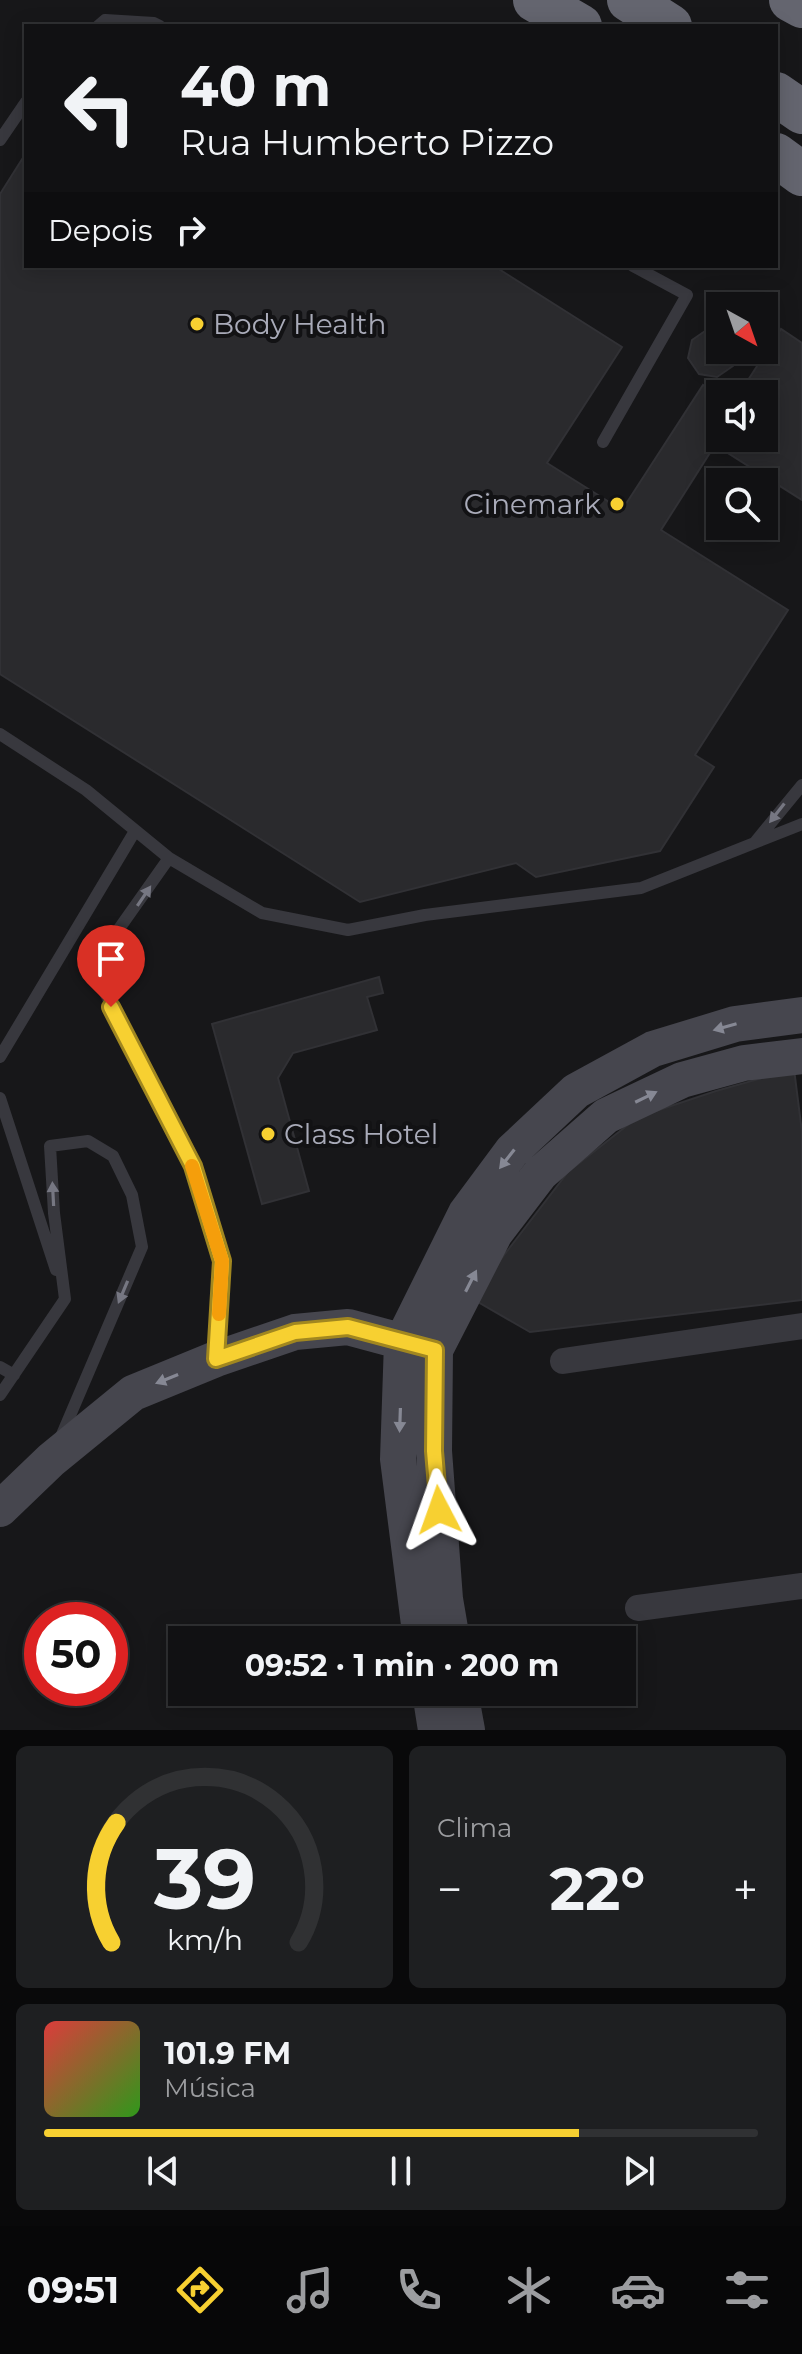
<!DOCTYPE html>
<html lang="pt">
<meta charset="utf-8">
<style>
:root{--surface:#111113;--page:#1e1f21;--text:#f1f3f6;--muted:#9c9da0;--line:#303133;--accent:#f7d031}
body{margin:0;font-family:Montserrat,sans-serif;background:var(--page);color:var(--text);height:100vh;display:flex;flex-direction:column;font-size:30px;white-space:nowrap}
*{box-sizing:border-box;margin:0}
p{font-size:26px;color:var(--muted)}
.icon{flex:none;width:44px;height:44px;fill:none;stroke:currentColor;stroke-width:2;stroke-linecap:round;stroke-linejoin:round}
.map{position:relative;height:1730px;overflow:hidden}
.side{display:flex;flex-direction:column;gap:16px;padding:16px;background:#09090a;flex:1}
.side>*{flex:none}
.banner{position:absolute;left:24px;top:24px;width:754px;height:244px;border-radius:0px;box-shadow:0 4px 20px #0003,0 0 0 2px var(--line);background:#111113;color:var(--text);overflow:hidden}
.needle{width:52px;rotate:140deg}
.buttons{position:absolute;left:706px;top:292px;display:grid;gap:16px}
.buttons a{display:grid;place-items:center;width:72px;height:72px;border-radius:0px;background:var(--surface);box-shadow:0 4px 20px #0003,0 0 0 2px var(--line);font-size:40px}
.speed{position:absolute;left:24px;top:1602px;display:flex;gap:16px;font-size:40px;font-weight:700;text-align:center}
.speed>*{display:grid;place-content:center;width:104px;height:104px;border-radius:50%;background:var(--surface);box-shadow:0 4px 20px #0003,0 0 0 2px var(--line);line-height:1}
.speed .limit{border:12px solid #d22;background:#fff;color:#111}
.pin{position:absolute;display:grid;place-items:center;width:68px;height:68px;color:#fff;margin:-82px -34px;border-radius:50% 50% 50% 0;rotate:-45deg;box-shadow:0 0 8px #0007}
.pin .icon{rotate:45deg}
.me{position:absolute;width:88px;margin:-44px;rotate:356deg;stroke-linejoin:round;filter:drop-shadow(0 0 6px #0008)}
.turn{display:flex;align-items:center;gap:28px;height:168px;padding:0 24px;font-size:36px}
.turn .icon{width:104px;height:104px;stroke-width:2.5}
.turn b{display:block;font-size:56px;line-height:68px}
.then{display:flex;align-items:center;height:76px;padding:0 24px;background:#0003;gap:16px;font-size:30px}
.big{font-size:60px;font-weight:700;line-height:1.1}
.side .widget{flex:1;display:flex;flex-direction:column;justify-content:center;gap:12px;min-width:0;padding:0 28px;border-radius:12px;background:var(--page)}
.side .dial{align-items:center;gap:0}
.dial svg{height:208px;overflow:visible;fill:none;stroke:var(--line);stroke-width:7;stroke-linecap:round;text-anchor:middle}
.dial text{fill:var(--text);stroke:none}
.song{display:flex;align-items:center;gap:24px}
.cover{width:96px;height:96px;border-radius:12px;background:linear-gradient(135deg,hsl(0 70% 55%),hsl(110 70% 35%))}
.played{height:8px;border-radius:4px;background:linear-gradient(90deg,var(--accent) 75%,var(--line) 75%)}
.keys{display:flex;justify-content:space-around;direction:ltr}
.heat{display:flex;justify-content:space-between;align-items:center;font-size:44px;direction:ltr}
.side .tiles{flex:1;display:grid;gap:16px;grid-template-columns:1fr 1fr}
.widget:last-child{grid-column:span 2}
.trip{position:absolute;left:168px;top:1626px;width:468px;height:80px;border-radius:0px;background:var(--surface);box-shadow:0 4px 20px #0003,0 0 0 2px var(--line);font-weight:700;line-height:80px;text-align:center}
.menu{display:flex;height:128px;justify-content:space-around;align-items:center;background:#070708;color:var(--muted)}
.menu .icon{width:56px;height:56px}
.menu .active{color:var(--accent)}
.menu b{font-size:36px;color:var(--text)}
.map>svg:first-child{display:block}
</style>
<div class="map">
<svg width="802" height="1730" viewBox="0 0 802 1730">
<rect width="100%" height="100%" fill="#171719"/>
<path fill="#2a2a2d" stroke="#313135" stroke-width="2" d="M26,153V266H494L622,347L547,463L622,510L703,385L720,396V438H764V394H739L781,329L802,343V500L715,445L661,530L788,610L695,755L714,767L660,851L536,877L516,863L360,902L0,674V194Z
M708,329L720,331V350H737L733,366L717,377L699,374L688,358L692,340Z
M379,977L383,993L367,997L377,1030L293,1053L278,1078L309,1191L262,1204L212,1024Z
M794,1069L802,1132V1300L530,1332L471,1298L568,1172L638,1117L716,1091Z"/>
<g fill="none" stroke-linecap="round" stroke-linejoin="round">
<path stroke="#38383e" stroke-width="12" d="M98,26L105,20L154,23L160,26
M0,140L26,102
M603,442L687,295L633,266
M0,734L86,790L169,858L262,913L348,930L425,915L641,888L802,824
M756,841L802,785
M169,858L92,967L193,1166L222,1261L216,1353
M0,1057L135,831
M0,1098L56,1270
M0,1367L14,1375
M0,1395L65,1299L54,1213L50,1146L88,1141L113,1156L132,1195L142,1247L60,1439"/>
<path stroke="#38383e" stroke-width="26" d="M563,1361L802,1326
M638,1608L802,1586"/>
<path stroke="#46464e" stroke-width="36" d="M0,1509L51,1460L133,1393L216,1359L295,1332L348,1327L426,1348
M421,1640L398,1459L402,1342L466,1213L512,1151L576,1091L653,1049L735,1024L802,1015
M452,1640L445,1599L434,1451L435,1350L495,1233L540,1174L606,1116L682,1080L744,1063L802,1056
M430,1692L436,1730
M460,1692L467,1730"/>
<path stroke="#64656f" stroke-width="44" d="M535,0L580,26
M629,0L670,26
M791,0L802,6
M776,94L802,112
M776,155L802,174"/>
</g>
<defs><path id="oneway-solid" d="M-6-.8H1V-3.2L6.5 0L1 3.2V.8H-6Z" transform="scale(2)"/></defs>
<g fill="#767782">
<use href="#oneway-solid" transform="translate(777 813) rotate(128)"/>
<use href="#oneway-solid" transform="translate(144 896) rotate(-56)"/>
<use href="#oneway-solid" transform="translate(53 1194) rotate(-93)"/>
<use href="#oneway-solid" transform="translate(123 1292) rotate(113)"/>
</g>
<g fill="#868894">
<use href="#oneway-solid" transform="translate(725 1027) rotate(164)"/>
<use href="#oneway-solid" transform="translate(646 1097) rotate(-26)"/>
<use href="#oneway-solid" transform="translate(507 1159) rotate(128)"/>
<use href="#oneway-solid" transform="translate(471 1281) rotate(-63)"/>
<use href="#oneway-solid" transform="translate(167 1379) rotate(158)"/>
<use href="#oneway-solid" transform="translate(400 1420) rotate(92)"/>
</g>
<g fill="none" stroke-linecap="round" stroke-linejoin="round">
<g stroke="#a18720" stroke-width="20">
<path id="route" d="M111,1007L193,1166L222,1261L216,1359L295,1332L348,1327L435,1350L434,1451L439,1510"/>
</g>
<use href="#route" stroke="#f7d031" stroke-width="14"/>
<path stroke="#f59e0b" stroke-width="14" d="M192,1166L222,1261L219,1314"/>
</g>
<g fill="#f7d031" stroke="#121214" stroke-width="3">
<circle cx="197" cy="324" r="8"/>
<circle cx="617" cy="504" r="8"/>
<circle cx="268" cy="1134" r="8"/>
</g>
<g text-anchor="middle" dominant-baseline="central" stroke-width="8" stroke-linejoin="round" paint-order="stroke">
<g font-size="28" fill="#a9abb9" stroke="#121214" text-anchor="start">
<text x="213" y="324">Body Health</text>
<text x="601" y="504" text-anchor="end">Cinemark</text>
<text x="284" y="1134">Class Hotel</text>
</g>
</g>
</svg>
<div class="buttons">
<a><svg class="needle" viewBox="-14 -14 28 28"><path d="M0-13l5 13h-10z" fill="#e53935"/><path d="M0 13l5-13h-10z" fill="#9c9da0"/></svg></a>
<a><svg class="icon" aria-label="sound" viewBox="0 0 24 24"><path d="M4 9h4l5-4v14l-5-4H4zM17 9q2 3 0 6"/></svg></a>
<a><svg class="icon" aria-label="search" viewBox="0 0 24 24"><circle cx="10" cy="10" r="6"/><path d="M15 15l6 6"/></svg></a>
</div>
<div class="speed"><div class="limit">50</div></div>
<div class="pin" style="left:111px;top:1007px;background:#d93025"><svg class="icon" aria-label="arrive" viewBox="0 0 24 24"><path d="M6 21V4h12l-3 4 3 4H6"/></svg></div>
<svg class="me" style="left:439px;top:1510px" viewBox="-20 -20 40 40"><path d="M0-17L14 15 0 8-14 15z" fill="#f7d031" stroke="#fff" stroke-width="4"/></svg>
<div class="trip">09:52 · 1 min · 200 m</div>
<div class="banner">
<div class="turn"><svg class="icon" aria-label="left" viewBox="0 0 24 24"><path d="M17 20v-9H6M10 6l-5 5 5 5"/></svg><div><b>40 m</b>Rua Humberto Pizzo</div></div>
<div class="then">Depois<svg class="icon" aria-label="right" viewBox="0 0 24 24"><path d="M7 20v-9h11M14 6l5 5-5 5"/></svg></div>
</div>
</div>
<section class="side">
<div class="tiles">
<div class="widget dial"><svg viewBox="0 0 100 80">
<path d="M14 69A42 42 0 1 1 86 69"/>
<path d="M14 69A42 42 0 0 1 16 23" stroke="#f7d031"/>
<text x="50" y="56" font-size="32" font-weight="700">39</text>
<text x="50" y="72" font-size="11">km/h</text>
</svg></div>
<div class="widget"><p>Clima</p>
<div class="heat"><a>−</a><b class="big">22°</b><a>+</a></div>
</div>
<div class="widget">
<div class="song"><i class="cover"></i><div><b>101.9 FM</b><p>Música</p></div></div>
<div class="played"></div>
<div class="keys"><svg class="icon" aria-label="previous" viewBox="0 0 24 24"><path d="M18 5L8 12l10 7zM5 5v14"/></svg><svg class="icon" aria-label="pause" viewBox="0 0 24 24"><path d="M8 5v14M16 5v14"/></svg><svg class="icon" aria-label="next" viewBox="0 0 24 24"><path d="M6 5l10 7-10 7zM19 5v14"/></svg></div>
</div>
</div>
</section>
<nav class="menu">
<b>09:51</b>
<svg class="icon active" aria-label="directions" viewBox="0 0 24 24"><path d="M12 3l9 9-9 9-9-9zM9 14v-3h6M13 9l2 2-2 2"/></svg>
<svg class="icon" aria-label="music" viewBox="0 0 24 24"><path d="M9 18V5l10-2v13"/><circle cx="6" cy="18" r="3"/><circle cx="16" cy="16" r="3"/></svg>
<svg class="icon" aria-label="phone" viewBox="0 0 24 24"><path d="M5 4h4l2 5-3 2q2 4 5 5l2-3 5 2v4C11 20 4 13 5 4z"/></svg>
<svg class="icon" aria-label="climate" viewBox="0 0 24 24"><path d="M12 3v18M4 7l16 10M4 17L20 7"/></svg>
<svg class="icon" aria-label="car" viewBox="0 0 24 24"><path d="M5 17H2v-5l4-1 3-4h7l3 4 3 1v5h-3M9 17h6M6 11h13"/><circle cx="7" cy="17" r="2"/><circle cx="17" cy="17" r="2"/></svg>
<svg class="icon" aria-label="filters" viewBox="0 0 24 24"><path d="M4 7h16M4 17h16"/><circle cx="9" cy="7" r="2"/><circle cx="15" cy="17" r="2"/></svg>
</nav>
